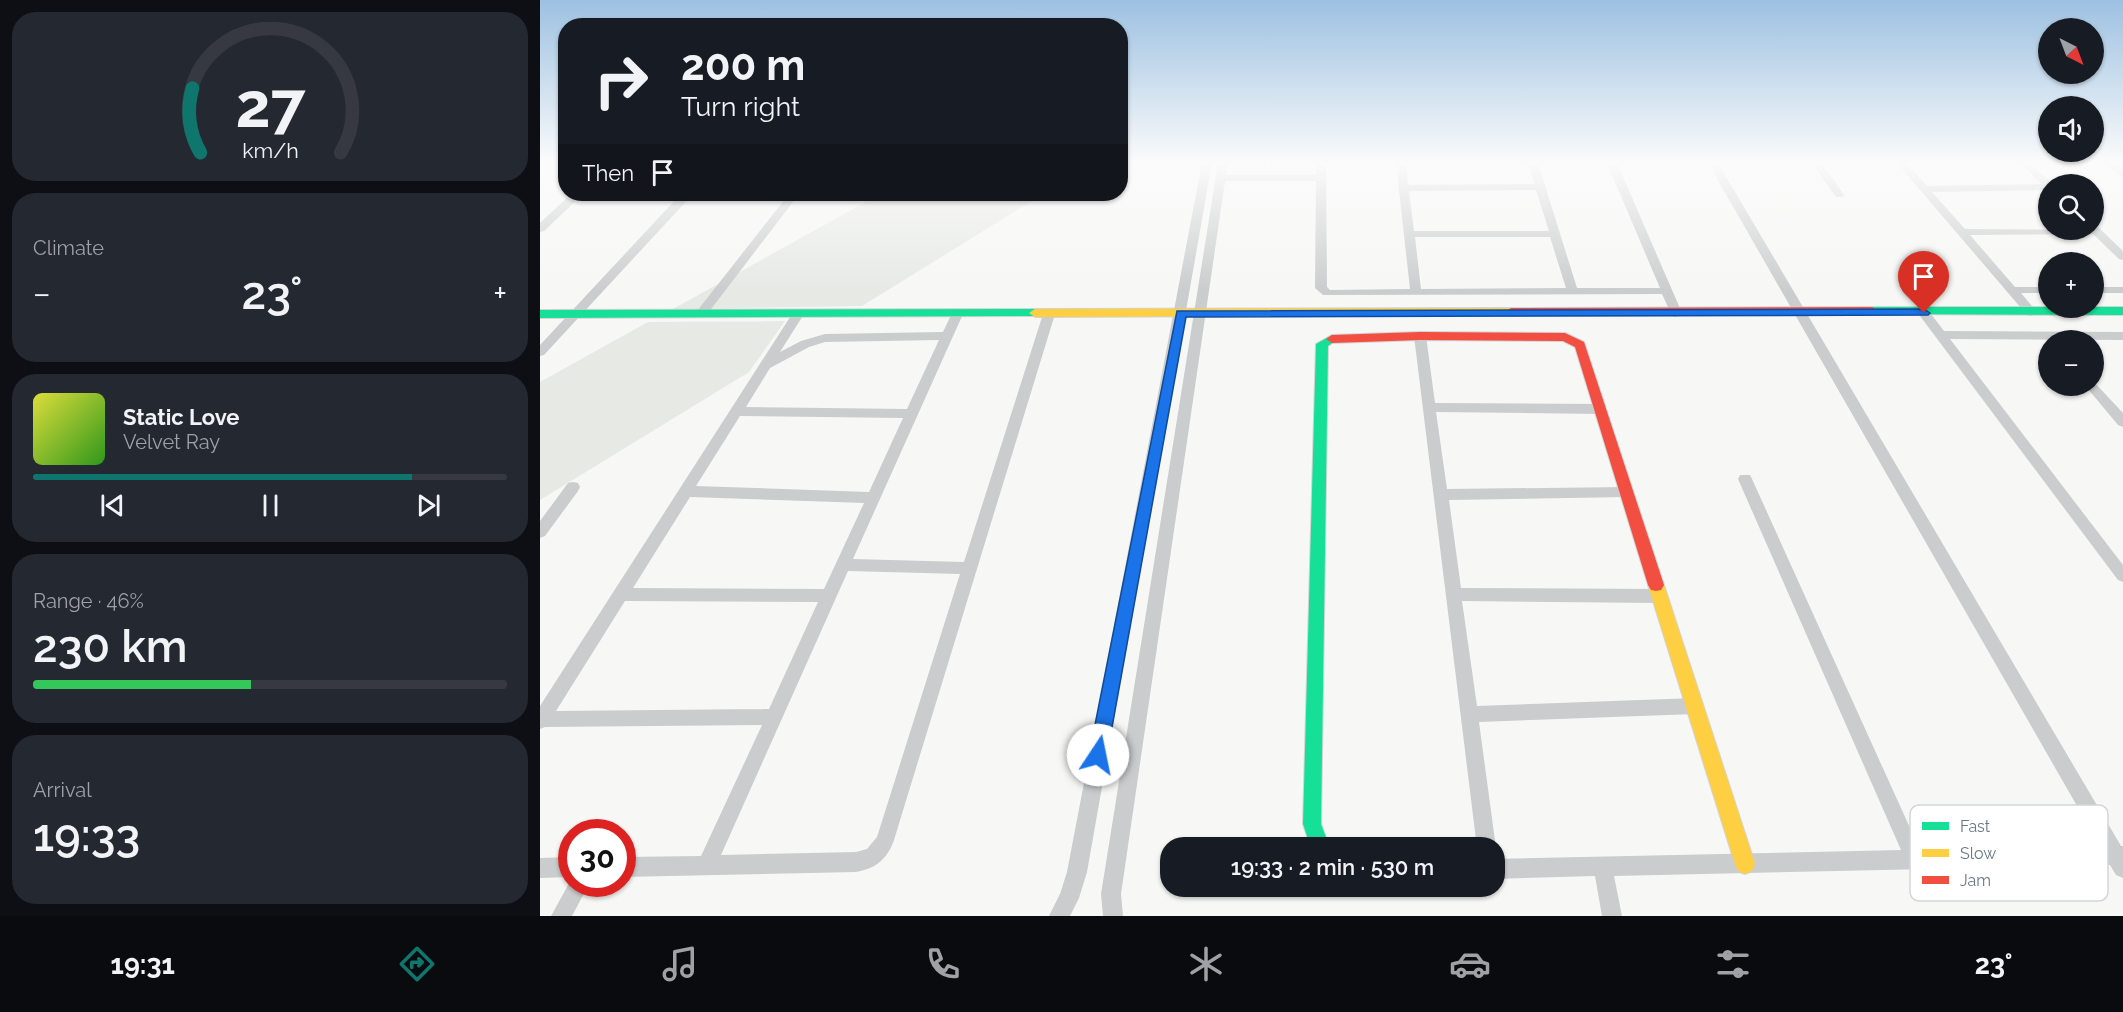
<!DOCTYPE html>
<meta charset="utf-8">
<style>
:root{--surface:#171b24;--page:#242831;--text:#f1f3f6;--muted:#9ea1a6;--line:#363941;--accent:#0f766e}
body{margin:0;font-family:Raleway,sans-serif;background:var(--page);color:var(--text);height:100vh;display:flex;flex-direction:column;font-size:22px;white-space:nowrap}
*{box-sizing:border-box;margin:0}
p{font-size:20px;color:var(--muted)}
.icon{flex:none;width:33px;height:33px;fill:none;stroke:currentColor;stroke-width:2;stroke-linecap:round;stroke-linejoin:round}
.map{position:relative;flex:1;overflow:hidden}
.panel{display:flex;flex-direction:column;gap:12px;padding:12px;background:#0d0f14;width:540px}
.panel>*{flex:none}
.guide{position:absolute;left:18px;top:18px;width:570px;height:183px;border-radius:24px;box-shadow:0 2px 4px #0004;background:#171b24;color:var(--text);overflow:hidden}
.needle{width:39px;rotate:138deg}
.tools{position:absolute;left:1498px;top:18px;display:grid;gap:12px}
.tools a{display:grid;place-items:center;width:66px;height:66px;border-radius:50%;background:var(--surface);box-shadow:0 2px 4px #0004;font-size:30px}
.speed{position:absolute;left:18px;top:819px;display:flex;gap:12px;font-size:30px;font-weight:700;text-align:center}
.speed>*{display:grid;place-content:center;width:78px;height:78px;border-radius:50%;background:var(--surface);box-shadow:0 2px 4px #0004;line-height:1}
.speed .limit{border:9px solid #d22;background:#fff;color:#111}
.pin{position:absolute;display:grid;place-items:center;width:51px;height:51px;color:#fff;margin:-62px -26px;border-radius:50% 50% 50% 0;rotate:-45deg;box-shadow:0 0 6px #0007}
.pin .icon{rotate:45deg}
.me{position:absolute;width:66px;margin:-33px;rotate:11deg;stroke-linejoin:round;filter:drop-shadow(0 0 4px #0008)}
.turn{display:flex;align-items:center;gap:21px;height:126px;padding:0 24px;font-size:27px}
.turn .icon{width:78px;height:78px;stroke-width:2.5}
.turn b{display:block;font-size:42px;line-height:51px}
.then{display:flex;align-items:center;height:57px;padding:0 24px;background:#0003;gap:12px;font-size:22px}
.big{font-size:45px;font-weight:600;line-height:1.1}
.panel .tile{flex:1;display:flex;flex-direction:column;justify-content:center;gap:9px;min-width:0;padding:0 21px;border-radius:24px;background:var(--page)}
.panel .dial{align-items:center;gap:0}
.dial svg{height:156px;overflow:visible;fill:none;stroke:var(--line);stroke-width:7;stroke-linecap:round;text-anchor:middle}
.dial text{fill:var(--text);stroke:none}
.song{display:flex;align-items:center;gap:18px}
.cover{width:72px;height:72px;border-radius:9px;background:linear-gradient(135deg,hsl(60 70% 55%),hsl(110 70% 35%))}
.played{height:6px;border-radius:3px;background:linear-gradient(90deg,var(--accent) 80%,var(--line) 80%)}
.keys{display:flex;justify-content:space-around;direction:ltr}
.heat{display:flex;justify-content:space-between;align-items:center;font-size:33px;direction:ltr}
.charge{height:9px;border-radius:4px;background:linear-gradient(90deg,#34c759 46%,var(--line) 0)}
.trip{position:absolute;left:620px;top:837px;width:345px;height:60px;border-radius:24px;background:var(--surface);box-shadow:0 2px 4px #0004;font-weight:600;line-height:60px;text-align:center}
.tab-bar{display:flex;height:96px;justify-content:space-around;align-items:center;background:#090b0e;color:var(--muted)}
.tab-bar .icon{width:42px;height:42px}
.tab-bar .on{color:var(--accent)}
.tab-bar b{font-size:27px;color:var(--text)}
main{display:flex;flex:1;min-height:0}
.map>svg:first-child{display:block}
</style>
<main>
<section class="panel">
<div class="tile dial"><svg viewBox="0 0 100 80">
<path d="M14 69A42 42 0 1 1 86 69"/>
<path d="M14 69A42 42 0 0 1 10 36" stroke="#0f766e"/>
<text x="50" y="56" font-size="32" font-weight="700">27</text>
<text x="50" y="72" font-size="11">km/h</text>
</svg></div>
<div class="tile"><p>Climate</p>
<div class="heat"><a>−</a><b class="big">23°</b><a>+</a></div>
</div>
<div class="tile">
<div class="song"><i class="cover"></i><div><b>Static Love</b><p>Velvet Ray</p></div></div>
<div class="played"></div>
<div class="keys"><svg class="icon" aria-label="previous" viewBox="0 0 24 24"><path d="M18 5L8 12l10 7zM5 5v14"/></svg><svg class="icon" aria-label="pause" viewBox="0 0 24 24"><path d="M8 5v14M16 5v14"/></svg><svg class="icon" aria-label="next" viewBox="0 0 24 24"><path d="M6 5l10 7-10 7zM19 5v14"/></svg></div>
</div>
<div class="tile"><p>Range · 46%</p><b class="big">230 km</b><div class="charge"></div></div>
<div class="tile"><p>Arrival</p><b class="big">19:33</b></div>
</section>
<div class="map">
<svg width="1583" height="916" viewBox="0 0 1583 916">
<rect width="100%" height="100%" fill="#f7f7f6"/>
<path fill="#e6e9e4" d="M340,194H503L322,306L133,309Z
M245,321L209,372L0,500V382L108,322Z"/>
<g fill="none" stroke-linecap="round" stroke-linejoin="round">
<g stroke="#d3d4d5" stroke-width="2">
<path id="fast" d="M1332,307H1583V315L1328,314L1326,311Z
M495,309L501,313L499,316L0,318V310Z
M792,335L798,339L788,346L781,824L790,848H771L763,824L776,344Z"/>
</g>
<g stroke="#d3d4d5" stroke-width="2">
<path id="slow" d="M971,308L977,312L975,315L495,317L489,313L495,309Z
M1116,579L1121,580L1124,585L1215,864L1212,871L1205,874L1198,871L1195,864L1108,585L1111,580Z"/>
</g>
<g stroke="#d3d4d5" stroke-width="2">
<path id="jam" d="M1332,307L1338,311L1336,314L971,316L965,312L971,308Z
M880,332L1025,333L1044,342L1124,585L1121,590L1116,591L1111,590L1108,585L1035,347L1023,341L880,340L792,343L786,339L792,335Z"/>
</g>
<path fill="#cbcccd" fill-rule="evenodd" d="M662,163H672L547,872L539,898L530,916H509L520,894L527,872Z
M678,163H688L686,175H776V163H786L787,287L790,290L870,289L856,163H866L868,185L995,184L988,163H998L1037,288H1120L1067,163H1077L1142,313L1136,317L1132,316L1122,294L783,295L775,288L776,181H685L581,894L583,916H563L561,894ZM996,190L1009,231H874L869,191ZM875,237H1010L1026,288L881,289Z
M1168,163H1178L1581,846H1583V878L1576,875L1570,865L1074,876L1082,916H1062L1055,876L954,879V859L1361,850L1198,479L1200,475H1210L1212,479L1380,850L1560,846Z
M1272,163H1282L1304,195L1302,197H1296Z
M1357,163H1367L1387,186L1502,184L1480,163H1490L1513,184H1509V190L1392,192L1425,229L1554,230V226L1558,227L1583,251V260L1579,259L1553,234L1430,235L1475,287H1509V293H1481L1497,312L1491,316L1487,315Z
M1564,163H1575L1583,170V178Z
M31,194H153L4,355L0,356V345L138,197H40L4,231L0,232V223Z
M249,194H259L165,317H157V311Z
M1554,287H1583V293H1554Z
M1384,309L1388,310L1404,331L1583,332V340L1410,339L1583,565V582L1578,580L1380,316V310Z
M258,310L264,314L240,352L261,341L285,334L403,332L413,311H421L423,314L313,559L424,562L503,314L509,310L515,314L354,840C347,859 337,868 316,872L82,877V857L161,856L222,725L5,727L0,729V706L252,314ZM399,340L367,409L206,407L230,368L269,347L285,342ZM200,416L363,418L329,492L156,486ZM150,497L324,503L284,589L93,588ZM308,571L420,574L337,837L327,849L316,852L181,855ZM85,601L278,602L229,709L16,711Z
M880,332L886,336L895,403L1060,404L1066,409L1060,414L896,412L907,489L1086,487L1091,488L1093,492L1091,496L1086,497L909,500L921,588L1119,589L1124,591L1127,596L1124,601L1119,603L922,601L937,706L1155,698L1161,700L1163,706L1161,712L1155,714L939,722L956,848L954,854V848H937L874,336Z
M1554,382L1583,413V427L1578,425L1548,389L1546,386H1554Z
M33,482L38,483L40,487L38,491L5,536L0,538V521L28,483Z
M32,857V877L0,878V858Z
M32,878V884H49L32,916H11Z"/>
<use href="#fast" fill="#16e098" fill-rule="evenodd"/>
<use href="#slow" fill="#ffcf43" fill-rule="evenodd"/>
<use href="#jam" fill="#f24e42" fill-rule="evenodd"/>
</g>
<linearGradient id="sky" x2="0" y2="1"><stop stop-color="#9dc1e1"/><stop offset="0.56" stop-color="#fbfbfb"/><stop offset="1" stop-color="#fbfbfb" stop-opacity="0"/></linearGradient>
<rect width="1583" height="291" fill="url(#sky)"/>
<path fill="#1a73e8" stroke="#114b97" stroke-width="1.5" d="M1384,309L1390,313L1388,315L646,317L567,755L565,762L558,764L552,762L549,755L637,311Z"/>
<rect x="1370" y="805" width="198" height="96" rx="9" fill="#fff" stroke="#d2d6da" stroke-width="1.5"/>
<rect x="1382" y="822" width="27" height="8" fill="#16e098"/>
<rect x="1382" y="849" width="27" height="8" fill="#ffcf43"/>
<rect x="1382" y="876" width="27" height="8" fill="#f24e42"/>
<g font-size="16" fill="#687885">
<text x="1420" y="832">Fast</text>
<text x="1420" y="859">Slow</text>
<text x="1420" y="886">Jam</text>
</g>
</svg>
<div class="tools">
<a><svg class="needle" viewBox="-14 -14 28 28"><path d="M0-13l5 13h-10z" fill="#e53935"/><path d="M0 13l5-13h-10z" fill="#9ea1a6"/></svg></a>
<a><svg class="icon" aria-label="sound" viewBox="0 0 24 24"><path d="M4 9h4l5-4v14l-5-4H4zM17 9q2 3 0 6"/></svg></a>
<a><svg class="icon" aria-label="search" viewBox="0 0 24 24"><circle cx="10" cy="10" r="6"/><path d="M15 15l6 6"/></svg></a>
<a>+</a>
<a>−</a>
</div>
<div class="speed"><div class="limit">30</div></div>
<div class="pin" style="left:1384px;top:313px;background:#d93025"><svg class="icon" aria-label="arrive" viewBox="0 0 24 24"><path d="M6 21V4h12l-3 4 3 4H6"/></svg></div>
<svg class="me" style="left:558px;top:755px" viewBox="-20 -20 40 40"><circle r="19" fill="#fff"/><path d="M0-13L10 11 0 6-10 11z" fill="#1a73e8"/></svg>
<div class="trip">19:33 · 2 min · 530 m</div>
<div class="guide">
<div class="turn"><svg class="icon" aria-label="right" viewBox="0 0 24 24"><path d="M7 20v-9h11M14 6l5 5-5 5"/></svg><div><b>200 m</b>Turn right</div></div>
<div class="then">Then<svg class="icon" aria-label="arrive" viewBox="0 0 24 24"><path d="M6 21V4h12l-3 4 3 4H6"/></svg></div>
</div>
</div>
</main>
<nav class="tab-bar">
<b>19:31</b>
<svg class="icon on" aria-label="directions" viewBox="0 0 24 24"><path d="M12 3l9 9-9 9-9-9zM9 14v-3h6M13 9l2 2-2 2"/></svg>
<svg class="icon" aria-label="music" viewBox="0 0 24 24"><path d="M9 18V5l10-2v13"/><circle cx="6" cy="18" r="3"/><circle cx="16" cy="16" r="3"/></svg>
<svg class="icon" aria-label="phone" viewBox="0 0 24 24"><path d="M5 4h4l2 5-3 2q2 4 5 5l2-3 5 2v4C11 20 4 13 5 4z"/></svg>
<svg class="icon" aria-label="climate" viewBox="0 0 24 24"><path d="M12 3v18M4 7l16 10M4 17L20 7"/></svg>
<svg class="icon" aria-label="car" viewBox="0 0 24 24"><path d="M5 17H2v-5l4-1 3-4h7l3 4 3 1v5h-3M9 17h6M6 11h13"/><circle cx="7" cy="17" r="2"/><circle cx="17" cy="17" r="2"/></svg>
<svg class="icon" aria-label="filters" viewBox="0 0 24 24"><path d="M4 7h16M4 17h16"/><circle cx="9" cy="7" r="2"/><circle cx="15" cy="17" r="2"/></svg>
<b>23°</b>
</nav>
